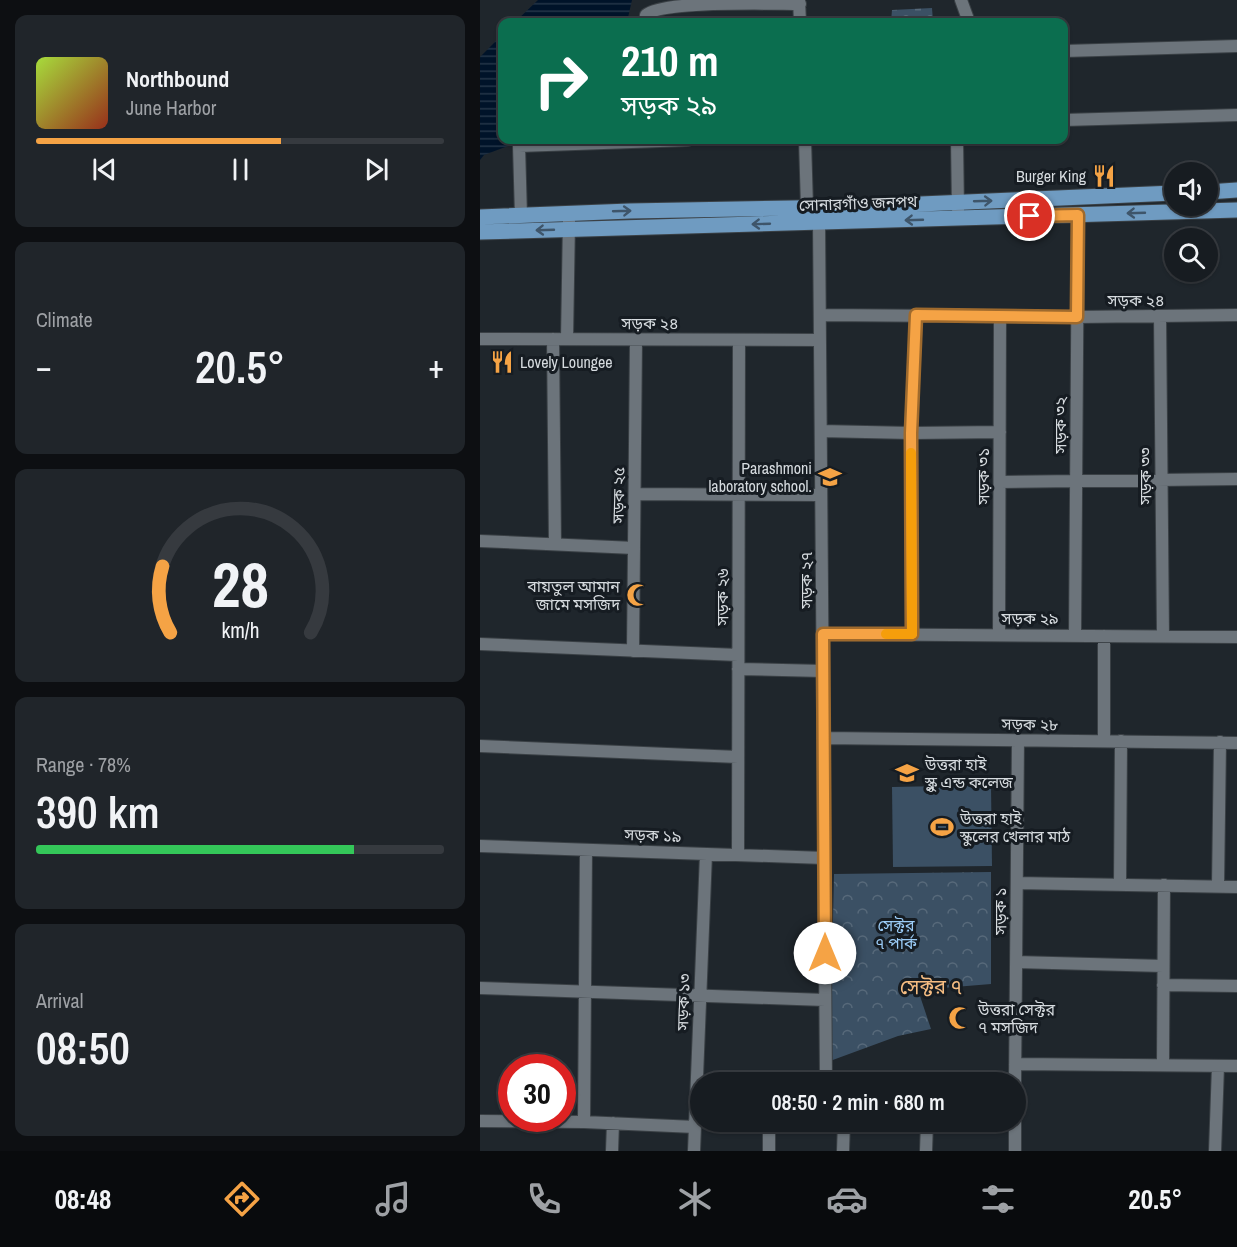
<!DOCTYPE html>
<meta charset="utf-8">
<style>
:root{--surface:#171c21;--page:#20252a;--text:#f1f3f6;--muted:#9ea1a5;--line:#363a3f;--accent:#f5a345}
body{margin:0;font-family:"Archivo Narrow","Noto Sans Bengali",sans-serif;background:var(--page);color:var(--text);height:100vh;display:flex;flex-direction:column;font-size:22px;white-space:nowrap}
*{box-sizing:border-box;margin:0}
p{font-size:20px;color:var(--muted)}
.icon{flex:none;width:33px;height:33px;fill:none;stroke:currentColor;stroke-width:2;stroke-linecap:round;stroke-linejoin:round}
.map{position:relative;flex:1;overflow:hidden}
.details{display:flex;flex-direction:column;gap:15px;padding:15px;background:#0d0f12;width:480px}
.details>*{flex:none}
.guide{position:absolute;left:18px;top:18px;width:570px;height:126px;border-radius:12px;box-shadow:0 2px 4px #0004,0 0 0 2px var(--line);background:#0b6e4f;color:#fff;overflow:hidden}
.buttons{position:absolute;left:684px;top:162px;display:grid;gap:12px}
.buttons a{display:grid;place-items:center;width:54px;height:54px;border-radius:50%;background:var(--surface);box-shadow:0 2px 4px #0004,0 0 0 2px var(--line);font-size:30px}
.speed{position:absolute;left:18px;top:1054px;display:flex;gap:12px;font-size:30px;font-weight:700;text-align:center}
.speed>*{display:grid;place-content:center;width:78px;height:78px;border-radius:50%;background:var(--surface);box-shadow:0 2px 4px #0004,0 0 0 2px var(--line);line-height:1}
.speed .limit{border:9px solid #d22;background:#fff;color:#111}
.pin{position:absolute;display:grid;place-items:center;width:51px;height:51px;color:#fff;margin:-26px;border:3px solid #fff;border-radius:50%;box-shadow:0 2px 6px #0007}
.me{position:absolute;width:66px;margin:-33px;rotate:0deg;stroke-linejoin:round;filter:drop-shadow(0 0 4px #0008)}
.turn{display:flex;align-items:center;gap:21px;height:126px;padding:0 24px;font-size:27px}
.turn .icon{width:78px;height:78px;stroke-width:2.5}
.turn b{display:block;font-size:42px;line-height:51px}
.big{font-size:45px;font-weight:600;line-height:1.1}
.details .widget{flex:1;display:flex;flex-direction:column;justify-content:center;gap:9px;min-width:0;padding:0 21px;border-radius:12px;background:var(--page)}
.details .dial{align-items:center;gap:0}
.dial svg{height:156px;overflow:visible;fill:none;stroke:var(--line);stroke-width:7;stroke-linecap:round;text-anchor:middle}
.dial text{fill:var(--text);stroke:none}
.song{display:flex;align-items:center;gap:18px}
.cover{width:72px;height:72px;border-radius:9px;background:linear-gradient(135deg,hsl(80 70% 55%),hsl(10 70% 35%))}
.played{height:6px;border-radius:3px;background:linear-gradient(90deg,var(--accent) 60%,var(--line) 60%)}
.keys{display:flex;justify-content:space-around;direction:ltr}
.heat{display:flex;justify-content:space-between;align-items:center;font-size:33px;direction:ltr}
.charge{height:9px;border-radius:4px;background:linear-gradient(90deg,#34c759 78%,var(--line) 0)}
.trip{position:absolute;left:210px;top:1072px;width:336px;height:60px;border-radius:30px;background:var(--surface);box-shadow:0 2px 4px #0004,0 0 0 2px var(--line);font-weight:600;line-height:60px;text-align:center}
.dock{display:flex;height:96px;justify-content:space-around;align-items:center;background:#090b0d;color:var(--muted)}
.dock .icon{width:42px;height:42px}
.dock .active{color:var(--accent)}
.dock b{font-size:27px;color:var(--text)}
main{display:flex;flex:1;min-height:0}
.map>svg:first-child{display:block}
</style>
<main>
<section class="details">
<div class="widget">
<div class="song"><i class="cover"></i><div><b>Northbound</b><p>June Harbor</p></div></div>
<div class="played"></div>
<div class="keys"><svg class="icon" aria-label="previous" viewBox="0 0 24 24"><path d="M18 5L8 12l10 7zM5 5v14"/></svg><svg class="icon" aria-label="pause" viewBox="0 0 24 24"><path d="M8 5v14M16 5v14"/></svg><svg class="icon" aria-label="next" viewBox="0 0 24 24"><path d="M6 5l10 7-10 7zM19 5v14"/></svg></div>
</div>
<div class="widget"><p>Climate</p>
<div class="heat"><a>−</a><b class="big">20.5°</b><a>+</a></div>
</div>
<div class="widget dial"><svg viewBox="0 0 100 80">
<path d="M14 69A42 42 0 1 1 86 69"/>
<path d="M14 69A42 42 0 0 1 10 35" stroke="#f5a345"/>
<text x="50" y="56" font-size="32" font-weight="700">28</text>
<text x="50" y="72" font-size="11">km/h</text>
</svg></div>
<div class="widget"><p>Range · 78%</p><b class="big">390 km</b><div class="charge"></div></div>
<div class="widget"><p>Arrival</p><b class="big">08:50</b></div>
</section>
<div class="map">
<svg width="757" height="1151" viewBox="0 0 757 1151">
<defs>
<pattern id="cemetery-stones" width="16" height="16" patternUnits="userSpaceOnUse" patternTransform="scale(1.5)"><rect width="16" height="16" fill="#3b5064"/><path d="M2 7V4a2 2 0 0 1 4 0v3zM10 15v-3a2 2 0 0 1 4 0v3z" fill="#57697a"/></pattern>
<pattern id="park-crowns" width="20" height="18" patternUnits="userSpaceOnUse" patternTransform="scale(1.5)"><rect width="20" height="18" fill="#3b5064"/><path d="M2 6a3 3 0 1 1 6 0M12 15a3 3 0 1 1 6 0" fill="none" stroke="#57697a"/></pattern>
<pattern id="water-rules" width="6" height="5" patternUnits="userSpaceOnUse" patternTransform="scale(1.5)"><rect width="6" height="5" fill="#001329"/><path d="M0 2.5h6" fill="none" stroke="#243548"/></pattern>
</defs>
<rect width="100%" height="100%" fill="#1f262c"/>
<path fill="url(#cemetery-stones)" d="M452,8L453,22H411L412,10Z"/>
<path fill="url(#park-crowns)" d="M511,872V984L438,990L451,1029L418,1036L350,1061L354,874Z"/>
<path fill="#3b5064" d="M511,785L512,866L413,867L412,787Z"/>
<path fill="url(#water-rules)" d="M58,0H152L147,22H35Z
M22,35V140H32L31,145L4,155L0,160V57Z"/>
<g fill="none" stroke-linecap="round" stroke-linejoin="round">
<g stroke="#3a4045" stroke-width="14">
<path id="minor" d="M319,0L320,22
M481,0L489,22
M165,22L166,15C184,0 291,4 320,4
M584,51L757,46
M584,120L757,115
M325,140L327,207
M477,140L478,210
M41,216L39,146L208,140
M339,222L346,1081
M340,315L597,317L757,315
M680,316L683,636
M0,339L340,340
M73,339L75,544
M87,339L89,221
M341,431L431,433L520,432
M520,482L757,479
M155,494L341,495
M0,541L154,548
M343,634L757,637
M432,634L431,433L436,315
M519,635L520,316
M595,635L598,215
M624,636V741
M0,644L258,655
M153,651L156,340
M258,669L343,671
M343,738L757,743
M0,746L258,757
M0,846L344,858
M258,854L259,340
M537,883L757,887
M640,885L641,741
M738,886L740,742
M536,962L683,966
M683,985L757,986
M0,988L345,1000
M535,1064L757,1066
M683,1065L684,885
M217,1082L535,1079
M535,1083L538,740
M0,1121L104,1122L215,1127
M104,1122L106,850
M132,1151L133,1123
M214,1151L226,854
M289,1151V1122
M363,1151L364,1122
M446,1151L447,1122
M535,1151V1122
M735,1151L738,1066"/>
</g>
<g stroke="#3a4045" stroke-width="17">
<path id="major" d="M728,192L757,190
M0,217L150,211L372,207L694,193
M0,232L757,210"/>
</g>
<use href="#minor" stroke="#6c747b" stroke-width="12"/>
<use href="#major" stroke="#6f9bc1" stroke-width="15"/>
</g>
<defs><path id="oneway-shaft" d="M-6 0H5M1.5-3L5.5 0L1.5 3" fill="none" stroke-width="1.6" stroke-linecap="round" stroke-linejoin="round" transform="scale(1.5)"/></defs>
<g stroke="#3e556a">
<use href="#oneway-shaft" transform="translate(503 201) rotate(-2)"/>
<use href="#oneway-shaft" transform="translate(142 211) rotate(-2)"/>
<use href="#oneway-shaft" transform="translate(656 213) rotate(178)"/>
<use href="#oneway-shaft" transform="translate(434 220) rotate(178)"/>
<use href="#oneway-shaft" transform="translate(281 224) rotate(178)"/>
<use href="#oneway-shaft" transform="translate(65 230) rotate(178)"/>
</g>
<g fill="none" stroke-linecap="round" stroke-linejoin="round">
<g stroke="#9f6a2d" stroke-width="15">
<path id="route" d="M345,953L343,634H432L431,433L436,315L597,317L598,215L550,216"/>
</g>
<use href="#route" stroke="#f5a345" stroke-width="10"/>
<path stroke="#f59e0b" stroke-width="10" d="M406,634H432L431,453"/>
</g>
<defs>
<g id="restaurant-bare" transform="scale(1.8)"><path d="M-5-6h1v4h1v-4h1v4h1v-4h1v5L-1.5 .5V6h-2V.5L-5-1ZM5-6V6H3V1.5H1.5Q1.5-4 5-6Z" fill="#f5a345" stroke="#161c22" stroke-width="2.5" paint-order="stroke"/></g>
<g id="school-bare" transform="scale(1.8)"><path d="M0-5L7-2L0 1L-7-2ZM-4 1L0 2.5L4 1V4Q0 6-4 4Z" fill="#f5a345" stroke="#161c22" stroke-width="2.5" paint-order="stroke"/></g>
<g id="mosque-bare" transform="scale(1.8)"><path d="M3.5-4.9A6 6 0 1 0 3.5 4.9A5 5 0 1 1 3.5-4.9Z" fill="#f5a345" stroke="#161c22" stroke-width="2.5" paint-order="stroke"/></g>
<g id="stadium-bare" transform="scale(1.8)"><path d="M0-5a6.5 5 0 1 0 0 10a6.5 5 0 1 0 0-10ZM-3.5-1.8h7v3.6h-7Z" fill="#f5a345" stroke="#161c22" stroke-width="2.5" paint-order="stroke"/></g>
</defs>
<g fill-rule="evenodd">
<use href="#restaurant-bare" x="624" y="176"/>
<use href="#restaurant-bare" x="22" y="362"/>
<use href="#school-bare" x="350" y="477"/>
<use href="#mosque-bare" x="158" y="595"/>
<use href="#school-bare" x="427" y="773"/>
<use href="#stadium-bare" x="462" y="827"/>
<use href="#mosque-bare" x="480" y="1018"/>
</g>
<g text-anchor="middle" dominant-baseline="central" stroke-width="6" stroke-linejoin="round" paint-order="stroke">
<g font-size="16" fill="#d6dbdf" stroke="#161c22" text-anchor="start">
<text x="606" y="176" text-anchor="end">Burger King</text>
<text x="40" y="362">Lovely Loungee</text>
<text x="332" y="468" text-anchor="end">Parashmoni<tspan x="332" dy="18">laboratory school.</tspan></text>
<text x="140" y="586" text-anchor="end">বায়তুল আমান<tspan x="140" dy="18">জামে মসজিদ</tspan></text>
<text x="445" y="764">উত্তরা হাই<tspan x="445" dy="18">স্কুল এন্ড কলেজ</tspan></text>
<text x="480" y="818">উত্তরা হাই<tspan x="480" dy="18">স্কুলের খেলার মাঠ</tspan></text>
<text x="498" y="1009">উত্তরা সেক্টর<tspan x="498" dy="18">৭ মসজিদ</tspan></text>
</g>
<g font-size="16" fill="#d6dbdf" stroke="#161c22">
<text transform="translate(378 203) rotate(-2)">সোনারগাঁও জনপথ</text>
<text x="656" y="300">সড়ক ২৪</text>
<text x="170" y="323">সড়ক ২৪</text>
<text transform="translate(580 425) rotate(-90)">সড়ক ৩২</text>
<text transform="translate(503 476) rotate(-90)">সড়ক ৩১</text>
<text transform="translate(665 476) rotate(-90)">সড়ক ৩৩</text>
<text transform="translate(138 495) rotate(-89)">সড়ক ২৫</text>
<text transform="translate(326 580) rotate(-90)">সড়ক ২৭</text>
<text transform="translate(242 597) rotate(-90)">সড়ক ২৬</text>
<text x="550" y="618">সড়ক ২৯</text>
<text transform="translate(550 724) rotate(1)">সড়ক ২৮</text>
<text transform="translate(173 835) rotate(2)">সড়ক ১৯</text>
<text transform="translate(520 911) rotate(-90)">সড়ক ১</text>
<text transform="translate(203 1002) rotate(-88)">সড়ক ১৩</text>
</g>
<g font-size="16" fill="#9bccf7" stroke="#161c22">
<text x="416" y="925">সেক্টর<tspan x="416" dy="18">৭ পার্ক</tspan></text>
</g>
<g font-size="20" fill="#f7be83" stroke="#161c22">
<text x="451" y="986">সেক্টর ৭</text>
</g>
</g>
</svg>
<div class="buttons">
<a><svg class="icon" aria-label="sound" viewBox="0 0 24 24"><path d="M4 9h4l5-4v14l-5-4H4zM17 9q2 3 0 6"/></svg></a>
<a><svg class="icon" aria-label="search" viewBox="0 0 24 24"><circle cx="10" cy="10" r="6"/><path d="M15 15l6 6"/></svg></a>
</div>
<div class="speed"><div class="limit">30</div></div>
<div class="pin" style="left:550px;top:216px;background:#d93025"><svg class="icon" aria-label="arrive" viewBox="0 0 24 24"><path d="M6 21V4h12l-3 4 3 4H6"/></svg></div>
<svg class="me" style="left:345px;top:953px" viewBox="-20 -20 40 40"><circle r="19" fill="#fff"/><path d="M0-13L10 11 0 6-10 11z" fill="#f5a345"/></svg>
<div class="trip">08:50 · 2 min · 680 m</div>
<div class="guide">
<div class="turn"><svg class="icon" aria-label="right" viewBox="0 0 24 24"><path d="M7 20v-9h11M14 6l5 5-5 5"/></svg><div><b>210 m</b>সড়ক ২৯</div></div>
</div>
</div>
</main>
<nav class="dock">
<b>08:48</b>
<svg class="icon active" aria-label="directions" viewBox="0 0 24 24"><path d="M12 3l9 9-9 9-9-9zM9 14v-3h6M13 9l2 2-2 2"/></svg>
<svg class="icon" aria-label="music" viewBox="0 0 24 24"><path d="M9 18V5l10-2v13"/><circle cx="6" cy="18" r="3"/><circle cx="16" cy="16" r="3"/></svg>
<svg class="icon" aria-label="phone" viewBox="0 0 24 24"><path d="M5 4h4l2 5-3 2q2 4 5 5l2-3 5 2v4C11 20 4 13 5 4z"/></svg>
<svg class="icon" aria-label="climate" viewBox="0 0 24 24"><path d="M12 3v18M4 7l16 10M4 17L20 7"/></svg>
<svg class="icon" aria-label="car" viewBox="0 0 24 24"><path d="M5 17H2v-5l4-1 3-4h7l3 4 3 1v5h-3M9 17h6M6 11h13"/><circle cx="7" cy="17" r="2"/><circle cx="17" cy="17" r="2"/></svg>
<svg class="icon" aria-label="filters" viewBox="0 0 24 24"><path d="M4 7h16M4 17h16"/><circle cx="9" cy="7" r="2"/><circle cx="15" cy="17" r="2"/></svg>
<b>20.5°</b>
</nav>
